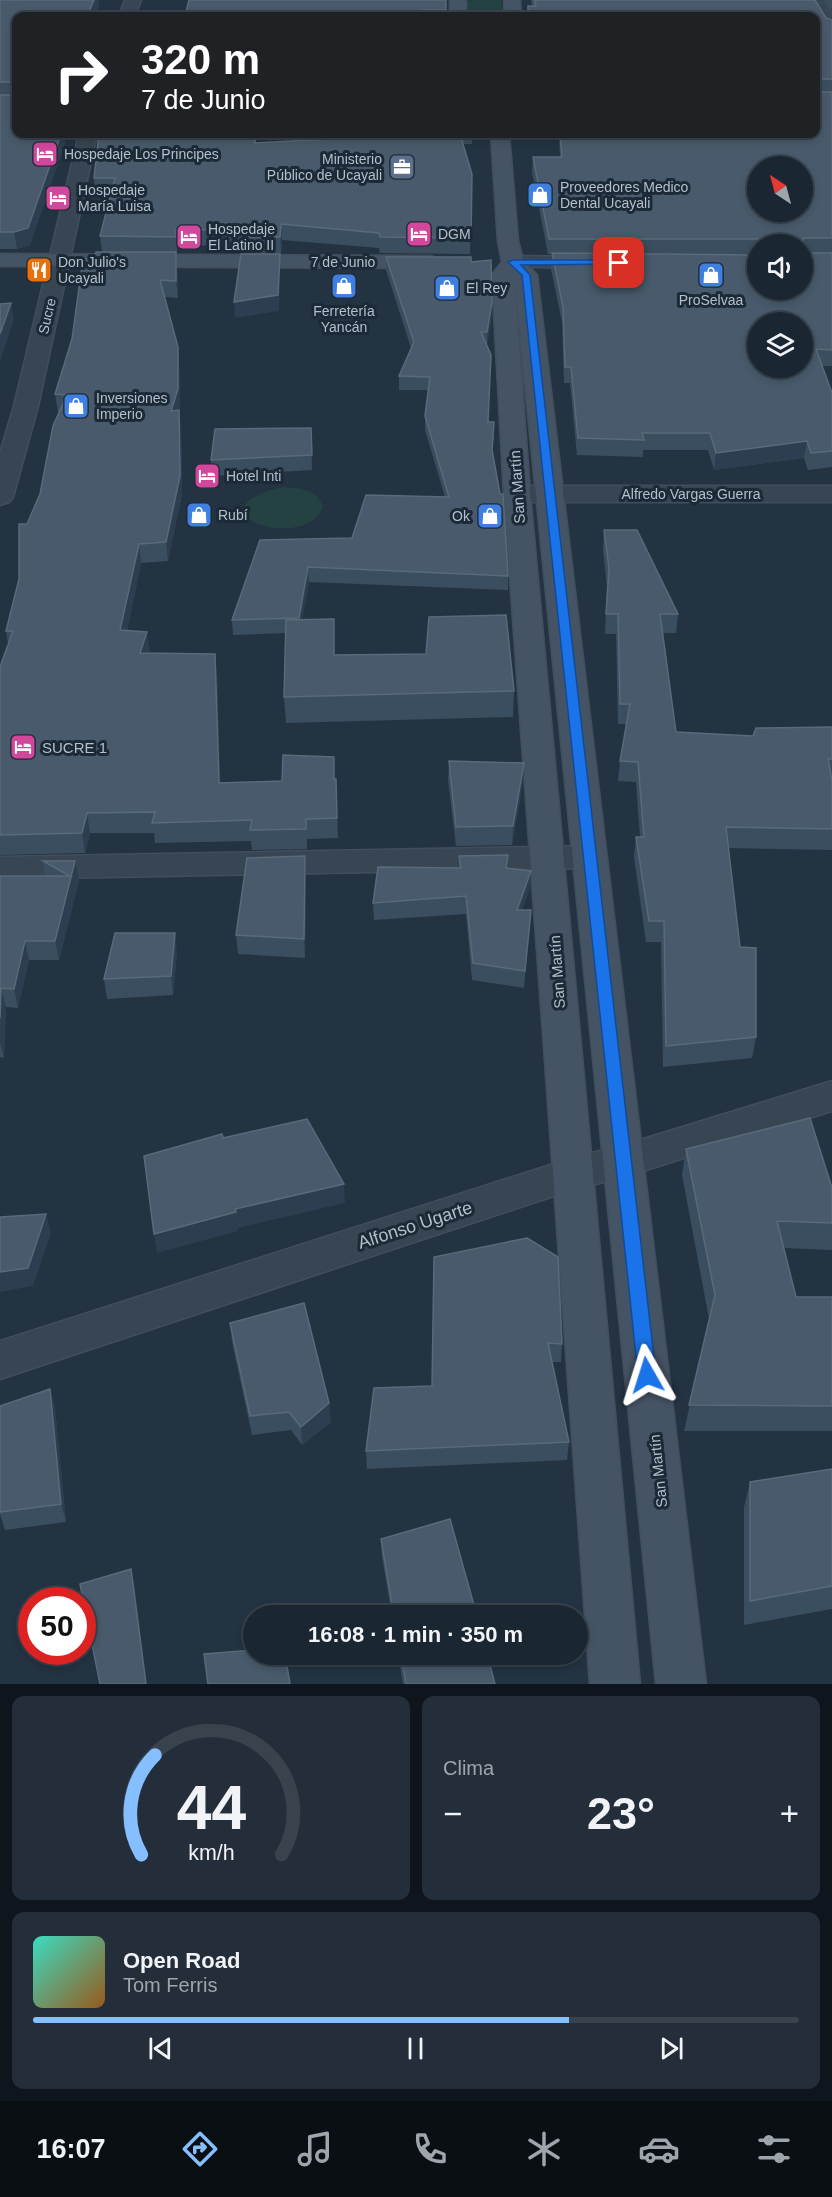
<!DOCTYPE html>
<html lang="es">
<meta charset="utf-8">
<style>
:root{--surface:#1a2632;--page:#232e3a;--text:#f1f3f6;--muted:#9fa5ac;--line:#38434d;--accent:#86bfff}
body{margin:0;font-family:Helvetica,sans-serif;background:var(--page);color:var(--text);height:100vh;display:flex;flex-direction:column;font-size:22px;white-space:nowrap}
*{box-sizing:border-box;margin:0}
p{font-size:20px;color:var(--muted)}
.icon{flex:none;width:33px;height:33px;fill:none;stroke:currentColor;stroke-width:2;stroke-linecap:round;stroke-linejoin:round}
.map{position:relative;height:1684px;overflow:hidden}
.drawer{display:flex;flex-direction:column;gap:12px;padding:12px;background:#0e151c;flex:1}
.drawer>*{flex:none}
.top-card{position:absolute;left:12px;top:12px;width:808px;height:126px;border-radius:12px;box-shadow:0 3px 9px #0003,0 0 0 2px var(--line);background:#202124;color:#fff;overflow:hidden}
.needle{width:39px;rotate:324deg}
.tools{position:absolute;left:747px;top:156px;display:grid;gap:12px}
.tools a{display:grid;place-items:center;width:66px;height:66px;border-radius:50%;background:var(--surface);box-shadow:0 3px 9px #0003,0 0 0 2px var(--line);font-size:30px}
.speed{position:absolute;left:18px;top:1587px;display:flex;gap:12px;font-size:30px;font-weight:700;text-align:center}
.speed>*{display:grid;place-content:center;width:78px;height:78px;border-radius:50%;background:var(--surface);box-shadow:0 3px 9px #0003,0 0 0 2px var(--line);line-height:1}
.speed .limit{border:9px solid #d22;background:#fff;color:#111}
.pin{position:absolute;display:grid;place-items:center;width:51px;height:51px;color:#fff;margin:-26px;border-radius:12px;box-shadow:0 3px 9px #0006}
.me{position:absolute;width:66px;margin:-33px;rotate:354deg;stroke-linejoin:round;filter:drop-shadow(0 0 4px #0008)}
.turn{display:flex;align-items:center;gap:21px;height:126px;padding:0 30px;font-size:27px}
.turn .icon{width:78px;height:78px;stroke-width:2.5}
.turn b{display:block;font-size:42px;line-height:51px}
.big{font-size:45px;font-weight:800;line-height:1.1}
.drawer .card{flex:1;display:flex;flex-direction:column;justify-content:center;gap:9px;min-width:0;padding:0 21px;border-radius:12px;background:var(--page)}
.drawer .dial{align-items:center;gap:0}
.dial svg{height:156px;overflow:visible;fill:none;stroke:var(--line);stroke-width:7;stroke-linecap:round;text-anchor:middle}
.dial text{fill:var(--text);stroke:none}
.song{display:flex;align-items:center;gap:18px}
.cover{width:72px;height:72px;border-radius:9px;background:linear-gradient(135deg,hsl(170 70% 55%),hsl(30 70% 35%))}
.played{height:6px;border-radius:3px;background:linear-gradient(90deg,var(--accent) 70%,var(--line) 70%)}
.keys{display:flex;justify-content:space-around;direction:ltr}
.heat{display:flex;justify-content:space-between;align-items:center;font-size:33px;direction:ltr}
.drawer .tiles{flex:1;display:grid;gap:12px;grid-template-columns:1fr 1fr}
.card:last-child{grid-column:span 2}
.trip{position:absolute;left:243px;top:1605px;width:345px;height:60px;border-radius:30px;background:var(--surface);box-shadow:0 3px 9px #0003,0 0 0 2px var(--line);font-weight:800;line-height:60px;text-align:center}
.tabs{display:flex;height:96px;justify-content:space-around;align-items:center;background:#0a0f14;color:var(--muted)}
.tabs .icon{width:42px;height:42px}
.tabs .current{color:var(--accent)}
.tabs b{font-size:27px;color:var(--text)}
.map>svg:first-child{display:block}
</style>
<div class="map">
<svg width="832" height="1684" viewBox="0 0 832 1684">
<rect width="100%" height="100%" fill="#233342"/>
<path fill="#254243" d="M472,0H501L504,16H466L464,3Z
M284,487C300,488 318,490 323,507C315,530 277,533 256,523C222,505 268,489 284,487Z"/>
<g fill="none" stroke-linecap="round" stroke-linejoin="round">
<g stroke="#414e5b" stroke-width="3">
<path id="minor" d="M125,0H141L135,16H119Z
M808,0H824L832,14V32L826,30Z
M79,134H97L38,406L13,497L9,502L0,505V453L14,406Z
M517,486H832V502H517L508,499L504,494L508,489Z
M589,846L601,849L606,857L601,865L589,868L0,879V857Z
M832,1081V1111L624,1177L572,1190L0,1379V1341L572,1158L624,1145Z"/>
</g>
<g stroke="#414e5b" stroke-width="3">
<path id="tertiary" d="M513,256L595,257L602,259L605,263L602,267L595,269L506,266L503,262L506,258Z"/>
</g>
<g stroke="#414e5b" stroke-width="3">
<path id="secondary" d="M450,0H466V16H450Z
M504,0H520L521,16H505Z
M491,134H509L518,241L523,260L537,275L706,1684H656L514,275L530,494L640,1684H590L504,494L492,275L502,262L498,241Z
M0,254L430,256L437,258L440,262L437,266L430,268L0,266Z"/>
</g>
<use href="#minor" fill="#384552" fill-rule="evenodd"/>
<use href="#tertiary" fill="#384552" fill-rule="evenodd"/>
<use href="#secondary" fill="#455465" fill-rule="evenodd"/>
</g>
<path fill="#3b4e5f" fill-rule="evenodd" d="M0,0H99V5L95,16H16V134H68L30,245L17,249H0Z
M446,0V16H185Z
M531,0H815L826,18L832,20V366H822L832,393V467L808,470L804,458L714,470L708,450H643V457L577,455L570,383H564L562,322L551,269L552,254H548L532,172L533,157H560L559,134H816V16H527L528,6H532ZM758,244H802L758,290L648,254H758Z
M825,0H832V10Z
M99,134H256V143L327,139L326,134H472V144H463L472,174L470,254L380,253L379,248L282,240L281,253H245L244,245L177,246V252H176L177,269L178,298L165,297L178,347L179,365L180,407L179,411L181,429L182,494L168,561L141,563L127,631L150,652L149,653L217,674L220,783L336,779L338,838L307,839V849L252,850L251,841L155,843L154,833H90L85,853L0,855V667L8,644L6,631L19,579L27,524L40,494L59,412H58L55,394L72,339L95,258L102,252L100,236L111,193L95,194L94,178Z
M386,257L471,262L492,315L487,345L488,422L494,436L492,453L508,576V590L309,582L302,619L335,655L514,691L513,717L286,723L284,697L286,633L233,635L232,620L352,538L445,497L425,430V416L428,390H399V376L411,348L386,270Z
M311,428L312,470L212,476L211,460Z
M604,530L678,614L676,633H663L676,732L753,736L832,727V850L728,848L740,947L756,1037L752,1058L663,1067L661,942H646L634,857L636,837H640L636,782L618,781L620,761L626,724H618L616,634H605L607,587L603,549Z
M449,761L523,782L512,845L456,846L448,780Z
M459,856L508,869L531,871L530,888L522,910H531L524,988L472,980L466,914L374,920L373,903L459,868Z
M43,861H75L79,880L59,960H29L18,1008L6,1007L4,1058L0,1057V876H45Z
M306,876L305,958L238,954L236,935Z
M177,952L173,995L107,999L104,979Z
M686,1149L832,1188V1250L784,1248L796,1297H832V1431H684L709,1319L682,1175Z
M434,1257L562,1344L561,1362H552L569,1442L567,1460L367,1469L366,1451L432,1386Z
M230,1323L331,1422L302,1445L291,1430L252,1435L232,1342Z
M50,1389L55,1408L66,1522L5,1530L0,1514V1406Z
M832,1469V1609L744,1625V1507L750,1482Z
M381,1539L477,1616H392L382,1557Z
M398,1654H487L495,1684H403Z"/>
<path fill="#2c3e4f" d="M94,0H99V5L95,16H87Z
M61,134H68L30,245L17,249L14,232Z
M281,224L282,240L281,253L280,237Z
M176,252L177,269L178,298L176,281Z
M280,254V269L279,311L235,318L234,302Z
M492,302V315L487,345V332Z
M11,303L14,320L0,361V334Z
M178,347L179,365L180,407L179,411L181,429L182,494L168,561L166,542L171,411Z
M807,441L804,458L714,470L716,453Z
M139,544L141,563L123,650L120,630Z
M308,567L309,582L300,633L299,618Z
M147,632L150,652L143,672L140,653Z
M215,654L217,674L221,803L219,783Z
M524,763L523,782L512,845L513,826Z
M87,813L90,833L85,853L82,833Z
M305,856L306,876L305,958L304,939Z
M75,861L79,880L59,960L55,941Z
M531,871L530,888L516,927L517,910Z
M175,933L177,952L173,995L171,976Z
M25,941L29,960L18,1008L14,989Z
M1,988L6,1007L4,1058L0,1042Z
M344,1184L345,1203L238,1228V1231L157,1253L154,1234L235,1209Z
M46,1214L51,1233L33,1286L0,1292V1272Z
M50,1389L55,1408L66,1522L61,1504Z
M329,1403L331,1422L302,1445L301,1427Z
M131,1569L135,1587L147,1684H146Z"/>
<path fill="#485a6b" stroke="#596a7a" stroke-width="1.5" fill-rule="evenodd" d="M0,0H94L87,16H16V134H61L28,228L14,232H0V95H15V82H0Z
M189,0H446V10H423L424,16H185Z
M534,0H815L826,18L832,20V79H816V92H832V238H803V253H832V350L816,349L832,393V451L811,453L807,441L716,453L710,433H642L644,440L578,438L571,367H565L563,307L552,253L758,255V290H802V244H762V239H549L533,157H562L560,134H816V16H528V6H536ZM758,166H802V212H758ZM758,322H802V368H758Z
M99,134H255V143L329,139L328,134H460L472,174L471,238L380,237L379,233L281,224L280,237H244L245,229L176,230V237L100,236L115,178H94Z
M96,252H176V281L160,280L178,347V389L171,411L179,410L180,476L166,542L139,544L120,630L147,632L140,653L215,654L219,783L282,781L283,755L334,757V779H336L337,818L306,819V829L250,830L252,820L152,823L155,812L87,813L82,833L0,835V667L13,631H6L19,579V524H27L40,494L53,426L67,395L55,394L72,339L83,259L95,258Z
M241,254H280L278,295L234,302Z
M386,257H471V262L491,260L492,302L487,332H481L491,355L488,422H494L492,450L500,494H503L508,576L308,567L299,618L232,620L260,540L352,538L366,495L449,497L425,416L430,377L399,376L414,342Z
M11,303L0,334V304Z
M311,428L312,455L211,460L215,429Z
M604,530H637L678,614H660L676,732L753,736L756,728L832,727V759H828L832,781V829L726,827L740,947L756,948V1037L666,1046L664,921H649L636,837H644L638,762L620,761L630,704H620L618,614H606L609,568Z
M506,615L514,691L284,697L286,620L334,619V655L426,654L429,617Z
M449,761L524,763L513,826L456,827Z
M508,855L506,868L531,871L517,910H531L525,971L473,963L466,896L373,903L378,867L461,868L459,856Z
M305,856L304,939L236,935L247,858Z
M43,861H75L55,941H25L14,989L1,988L0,1018V876H70Z
M115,933H175L171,976L104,979Z
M810,1118L832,1188V1223L777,1221L796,1297H832V1406L689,1405L715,1295L686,1149Z
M307,1119L344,1184L235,1209L236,1212L154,1234L144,1156L222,1134L223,1138Z
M46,1214L28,1268L0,1272V1217Z
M527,1238L558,1257L562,1344L548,1343L569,1442L366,1451L374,1388L432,1386L434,1257Z
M304,1303L329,1403L301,1427L289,1412L250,1416L230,1323Z
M50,1389L61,1504L0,1512V1406Z
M832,1469V1586L750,1601V1482Z
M450,1519L477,1616H394L381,1539Z
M131,1569L146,1684H100L80,1584Z
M254,1650V1654H285L290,1684H208L204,1654Z
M401,1654H487L495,1684H406Z"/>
<path fill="#1a73e8" stroke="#114b97" stroke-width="1.5" d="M619,260L624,263L622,264L521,265L530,275L656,1375L654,1381L647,1383L641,1381L638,1375L522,275L508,262L513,260Z"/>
<defs>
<g id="hotel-square" transform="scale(1.35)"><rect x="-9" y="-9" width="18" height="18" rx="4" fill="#d1479c" stroke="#1c2a37"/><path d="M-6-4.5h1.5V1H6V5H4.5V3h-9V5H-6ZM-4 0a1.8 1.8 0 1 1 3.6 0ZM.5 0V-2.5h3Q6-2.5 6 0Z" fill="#fff"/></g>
<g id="office-square" transform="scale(1.35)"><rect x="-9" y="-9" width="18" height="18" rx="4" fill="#5c6f8a" stroke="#1c2a37"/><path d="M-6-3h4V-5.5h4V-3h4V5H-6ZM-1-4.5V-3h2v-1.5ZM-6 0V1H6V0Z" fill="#fff"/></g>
<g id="shop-square" transform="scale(1.35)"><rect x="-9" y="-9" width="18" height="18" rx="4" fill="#3f7fe0" stroke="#1c2a37"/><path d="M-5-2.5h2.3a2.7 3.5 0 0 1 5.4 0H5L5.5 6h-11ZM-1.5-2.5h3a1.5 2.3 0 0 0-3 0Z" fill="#fff"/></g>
<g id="restaurant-square" transform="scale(1.35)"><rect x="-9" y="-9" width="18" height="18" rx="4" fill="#e8710a" stroke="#1c2a37"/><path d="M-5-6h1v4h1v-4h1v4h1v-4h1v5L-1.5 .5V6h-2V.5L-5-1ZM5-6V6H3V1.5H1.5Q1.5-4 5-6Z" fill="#fff"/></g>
</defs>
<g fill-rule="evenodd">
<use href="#hotel-square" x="45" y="154"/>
<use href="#office-square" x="402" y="167"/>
<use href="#shop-square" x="540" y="195"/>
<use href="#hotel-square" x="58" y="198"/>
<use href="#hotel-square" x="419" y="234"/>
<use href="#hotel-square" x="189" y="237"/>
<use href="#restaurant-square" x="39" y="270"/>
<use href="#shop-square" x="711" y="275"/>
<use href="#shop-square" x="344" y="286"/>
<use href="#shop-square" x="447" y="288"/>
<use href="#shop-square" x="76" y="406"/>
<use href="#hotel-square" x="207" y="476"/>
<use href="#shop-square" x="199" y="515"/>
<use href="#shop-square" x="490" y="516"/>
<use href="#hotel-square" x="23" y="747"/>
</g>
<g text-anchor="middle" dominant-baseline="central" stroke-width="6" stroke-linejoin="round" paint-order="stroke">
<g font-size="14" fill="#b4bfcc" stroke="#1c2a37" text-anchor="start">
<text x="64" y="154">Hospedaje Los Principes</text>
<text x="382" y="159" text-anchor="end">Ministerio<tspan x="382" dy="16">Público de Ucayali</tspan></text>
<text x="560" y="187">Proveedores Medico<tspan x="560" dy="16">Dental Ucayali</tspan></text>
<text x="78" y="190">Hospedaje<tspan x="78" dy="16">María Luisa</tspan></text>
<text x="208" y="229">Hospedaje<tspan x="208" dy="16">El Latino II</tspan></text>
<text x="438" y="234">DGM</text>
<text x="58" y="262">Don Julio's<tspan x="58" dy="16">Ucayali</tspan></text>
<text x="466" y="288">El Rey</text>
<text x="711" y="300" text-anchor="middle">ProSelvaa</text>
<text x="344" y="311" text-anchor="middle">Ferretería<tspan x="344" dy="16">Yancán</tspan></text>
<text x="96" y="398">Inversiones<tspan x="96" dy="16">Imperio</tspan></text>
<text x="226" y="476">Hotel Inti</text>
<text x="218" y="515">Rubí</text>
<text x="470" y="516" text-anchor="end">Ok</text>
</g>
<g font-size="14" fill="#b4bfcc" stroke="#1c2a37">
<text x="343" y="262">7 de Junio</text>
<text transform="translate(47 316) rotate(-77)">Sucre</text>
<text x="691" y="494">Alfredo Vargas Guerra</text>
</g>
<g font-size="15" fill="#b4bfcc" stroke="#1c2a37">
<text transform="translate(517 487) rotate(-94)">San Martín</text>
<text transform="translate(557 972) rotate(-94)">San Martín</text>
<text transform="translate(658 1471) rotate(-96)">San Martín</text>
</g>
<g font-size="15" fill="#b4bfcc" stroke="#1c2a37" text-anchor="start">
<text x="42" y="747">SUCRE 1</text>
</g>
<g font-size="18" fill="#b4bfcc" stroke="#1c2a37">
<text transform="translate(415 1225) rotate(-18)">Alfonso Ugarte</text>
</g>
</g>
</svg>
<div class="tools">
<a><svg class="needle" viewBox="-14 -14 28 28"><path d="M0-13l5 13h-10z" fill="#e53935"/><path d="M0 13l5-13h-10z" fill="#9fa5ac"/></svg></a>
<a><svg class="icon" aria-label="sound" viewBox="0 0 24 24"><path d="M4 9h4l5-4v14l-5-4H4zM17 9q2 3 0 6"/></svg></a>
<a><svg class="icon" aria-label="layers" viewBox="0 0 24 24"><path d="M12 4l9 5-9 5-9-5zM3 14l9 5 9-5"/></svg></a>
</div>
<div class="speed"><div class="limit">50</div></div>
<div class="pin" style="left:619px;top:263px;background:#d93025"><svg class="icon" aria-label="arrive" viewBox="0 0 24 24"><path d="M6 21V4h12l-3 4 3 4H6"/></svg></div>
<svg class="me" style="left:647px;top:1375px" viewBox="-20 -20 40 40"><path d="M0-17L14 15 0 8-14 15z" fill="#1a73e8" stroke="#fff" stroke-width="4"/></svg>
<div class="trip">16:08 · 1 min · 350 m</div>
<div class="top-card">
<div class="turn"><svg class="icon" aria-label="right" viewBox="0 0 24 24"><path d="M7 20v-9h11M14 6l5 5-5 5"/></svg><div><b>320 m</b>7 de Junio</div></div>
</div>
</div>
<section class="drawer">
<div class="tiles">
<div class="card dial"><svg viewBox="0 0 100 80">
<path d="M14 69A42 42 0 1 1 86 69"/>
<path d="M14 69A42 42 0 0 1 21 18" stroke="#86bfff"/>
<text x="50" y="56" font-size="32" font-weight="700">44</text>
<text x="50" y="72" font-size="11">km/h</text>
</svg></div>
<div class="card"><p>Clima</p>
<div class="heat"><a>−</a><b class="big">23°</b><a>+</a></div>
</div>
<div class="card">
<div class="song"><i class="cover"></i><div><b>Open Road</b><p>Tom Ferris</p></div></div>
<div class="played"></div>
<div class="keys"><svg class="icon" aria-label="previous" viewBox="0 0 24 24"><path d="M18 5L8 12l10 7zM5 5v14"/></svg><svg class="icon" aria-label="pause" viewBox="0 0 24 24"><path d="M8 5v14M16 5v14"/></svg><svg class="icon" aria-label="next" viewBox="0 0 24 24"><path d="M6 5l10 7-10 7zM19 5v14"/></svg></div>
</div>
</div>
</section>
<nav class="tabs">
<b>16:07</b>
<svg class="icon current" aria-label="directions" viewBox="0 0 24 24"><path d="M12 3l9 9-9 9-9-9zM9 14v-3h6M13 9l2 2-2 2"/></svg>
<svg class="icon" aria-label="music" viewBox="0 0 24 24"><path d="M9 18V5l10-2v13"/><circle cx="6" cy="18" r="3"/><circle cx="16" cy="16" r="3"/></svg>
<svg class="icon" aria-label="phone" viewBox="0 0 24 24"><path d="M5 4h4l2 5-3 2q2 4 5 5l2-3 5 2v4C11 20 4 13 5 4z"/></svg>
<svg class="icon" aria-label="climate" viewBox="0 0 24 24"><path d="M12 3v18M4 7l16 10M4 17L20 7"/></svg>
<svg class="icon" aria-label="car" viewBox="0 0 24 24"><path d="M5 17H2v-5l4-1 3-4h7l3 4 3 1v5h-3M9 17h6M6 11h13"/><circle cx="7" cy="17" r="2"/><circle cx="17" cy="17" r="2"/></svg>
<svg class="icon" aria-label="filters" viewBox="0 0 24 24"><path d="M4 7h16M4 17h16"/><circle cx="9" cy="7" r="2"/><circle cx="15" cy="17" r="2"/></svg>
</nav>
